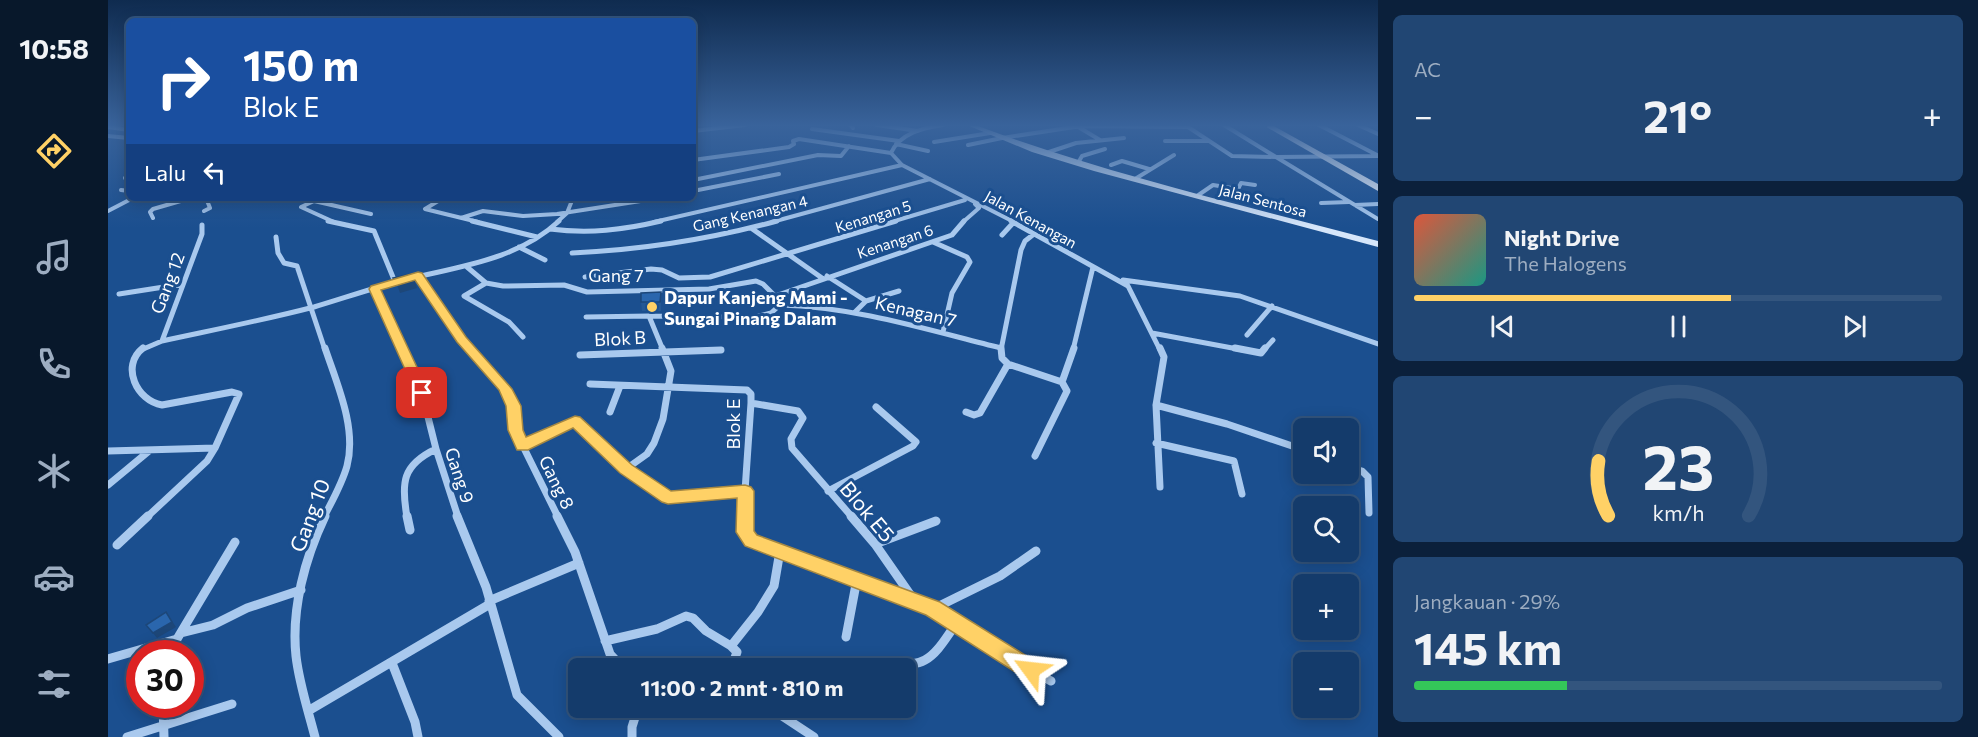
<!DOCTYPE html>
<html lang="id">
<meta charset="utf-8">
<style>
:root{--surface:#143b6b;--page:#214673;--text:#f1f3f6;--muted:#9dadc1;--line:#33557e;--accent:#ffd166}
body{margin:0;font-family:Commissioner,sans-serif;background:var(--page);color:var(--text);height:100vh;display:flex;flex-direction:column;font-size:22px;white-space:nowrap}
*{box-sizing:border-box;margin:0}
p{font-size:20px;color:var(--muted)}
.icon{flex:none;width:33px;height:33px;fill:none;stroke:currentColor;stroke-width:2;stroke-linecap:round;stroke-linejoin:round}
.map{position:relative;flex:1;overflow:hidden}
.details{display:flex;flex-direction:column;gap:15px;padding:15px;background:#0b203b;width:600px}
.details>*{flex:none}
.top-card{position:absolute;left:18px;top:18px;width:570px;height:183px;border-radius:9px;box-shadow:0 3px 15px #0003,0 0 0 2px var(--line);background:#1a4fa0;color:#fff;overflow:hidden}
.fabs{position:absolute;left:1185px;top:418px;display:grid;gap:12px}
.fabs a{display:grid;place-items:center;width:66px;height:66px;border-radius:9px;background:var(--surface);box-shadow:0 3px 15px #0003,0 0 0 2px var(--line);font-size:30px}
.speed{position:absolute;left:18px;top:640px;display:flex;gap:12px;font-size:30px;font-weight:700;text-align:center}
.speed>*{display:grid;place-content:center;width:78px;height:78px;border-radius:50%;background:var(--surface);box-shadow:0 3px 15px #0003,0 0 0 2px var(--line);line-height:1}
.speed .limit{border:9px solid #d22;background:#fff;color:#111}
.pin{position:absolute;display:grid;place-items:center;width:51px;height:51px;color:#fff;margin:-26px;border-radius:12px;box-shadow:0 3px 9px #0006}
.me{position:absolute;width:66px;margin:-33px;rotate:300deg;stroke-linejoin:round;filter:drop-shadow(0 0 4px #0008)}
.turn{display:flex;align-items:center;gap:21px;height:126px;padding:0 18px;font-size:27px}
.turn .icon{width:78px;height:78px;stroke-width:2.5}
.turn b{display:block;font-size:42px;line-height:51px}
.then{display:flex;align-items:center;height:57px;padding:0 18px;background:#0003;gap:12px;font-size:22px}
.big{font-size:45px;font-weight:700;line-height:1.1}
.details .card{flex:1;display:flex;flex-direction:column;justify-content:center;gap:9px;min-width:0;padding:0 21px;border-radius:9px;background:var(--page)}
.details .dial{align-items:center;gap:0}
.dial svg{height:156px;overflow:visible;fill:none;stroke:var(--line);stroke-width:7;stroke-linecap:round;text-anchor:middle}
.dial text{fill:var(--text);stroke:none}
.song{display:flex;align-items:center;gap:18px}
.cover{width:72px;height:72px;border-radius:9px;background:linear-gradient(135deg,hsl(10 70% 55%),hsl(170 70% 35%))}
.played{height:6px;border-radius:3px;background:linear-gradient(90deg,var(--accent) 60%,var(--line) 60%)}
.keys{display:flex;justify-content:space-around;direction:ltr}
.heat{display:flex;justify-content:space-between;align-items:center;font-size:33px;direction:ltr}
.charge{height:9px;border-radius:4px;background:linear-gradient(90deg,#34c759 29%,var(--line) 0)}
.trip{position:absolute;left:460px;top:658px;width:348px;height:60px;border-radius:9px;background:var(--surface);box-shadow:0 3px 15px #0003,0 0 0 2px var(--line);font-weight:700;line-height:60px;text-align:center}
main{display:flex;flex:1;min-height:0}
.tabs{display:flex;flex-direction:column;width:108px;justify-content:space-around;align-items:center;background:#08182b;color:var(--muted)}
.tabs .icon{width:42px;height:42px}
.tabs .selected{color:var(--accent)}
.tabs b{font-size:27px;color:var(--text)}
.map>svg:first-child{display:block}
</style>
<main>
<nav class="tabs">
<b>10:58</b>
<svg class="icon selected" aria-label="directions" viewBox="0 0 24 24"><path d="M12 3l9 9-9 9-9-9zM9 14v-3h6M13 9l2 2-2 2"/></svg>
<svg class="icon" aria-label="music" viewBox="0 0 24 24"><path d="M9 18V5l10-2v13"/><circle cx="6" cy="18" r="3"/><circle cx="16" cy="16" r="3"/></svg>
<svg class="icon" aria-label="phone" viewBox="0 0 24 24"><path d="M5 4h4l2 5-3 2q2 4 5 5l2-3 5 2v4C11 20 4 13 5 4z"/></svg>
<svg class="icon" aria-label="climate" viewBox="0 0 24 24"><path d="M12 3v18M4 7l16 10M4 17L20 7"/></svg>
<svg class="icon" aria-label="car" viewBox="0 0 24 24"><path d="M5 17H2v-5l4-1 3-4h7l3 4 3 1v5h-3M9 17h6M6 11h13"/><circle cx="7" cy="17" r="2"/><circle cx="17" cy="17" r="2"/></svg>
<svg class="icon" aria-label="filters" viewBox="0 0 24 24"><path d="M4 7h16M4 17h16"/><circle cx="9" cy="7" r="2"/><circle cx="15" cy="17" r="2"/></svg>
</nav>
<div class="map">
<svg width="1270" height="737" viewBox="0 0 1270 737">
<rect width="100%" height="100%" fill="#1b4f8f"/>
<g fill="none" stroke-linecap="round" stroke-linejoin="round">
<path stroke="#a9c9ee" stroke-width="4" d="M742,125L745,128
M769,125L810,131
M835,125C815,128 792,133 783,153L794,165L906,222
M1077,125L1124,156L1168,157L1270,219
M1116,125L1168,157L1270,156
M1211,125L1269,155
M1250,125L1270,134
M0,127L21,130
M972,128L992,140
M704,129L791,141
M585,131L637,125
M0,136L21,138
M894,138L973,126L1079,127
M1057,141H1100
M826,142L882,133
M788,144L820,151
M860,145L894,138
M938,153L968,143L1016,138
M585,160L681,147L686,144L685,141L691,139L783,153
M970,163L974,156L997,149
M1003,165L1014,161L1041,169
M17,178L21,177
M1027,179L1066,155
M585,180L710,155L733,156L741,146
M13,190L21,191
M585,191L671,174
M1089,196L1105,185L1130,189L1133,183L1147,185
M335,198L317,209L370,222
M465,201L495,198
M1213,203L1241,202
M1247,205L1270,204
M0,211L25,198
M96,211L102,208L98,198
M45,218L42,212L45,209L83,198
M353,218L375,211L415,216L449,214L552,198
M226,222L193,207L206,201L263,214
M449,222L459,213L465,198
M546,222L794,165
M664,222L822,179
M783,222L857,200
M855,222L871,208L867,204"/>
<path stroke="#a9c9ee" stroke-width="5" d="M220,221L266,231L287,282
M364,221L429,237
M903,221L1020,286L1052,350
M94,225V234L54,341C105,330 156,320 206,307C233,299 259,290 285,283C342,267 406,263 451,221
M643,228L714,278
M442,229C481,234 515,230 553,221
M894,235L905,223
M168,237L170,253L176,263L189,266L217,350
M825,242L859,257L862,262L844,293L835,332
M411,247L437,260
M464,253C533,250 603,239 669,221
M359,267L378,283
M310,276L362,350
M719,276L758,301L747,312
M477,277L543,269L554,270L571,278L602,277L788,221
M1015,280L1132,296L1270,344
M378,283L395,286L456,285L479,292L601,289L648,281L655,284L667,296
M378,283L356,296L401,322L415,337
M267,289L294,350
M11,294L75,284
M758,301L791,291
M672,305L667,296L844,235L856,221
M478,317L541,316
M1044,333L1135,350
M1139,335L1164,306
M33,350L54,341
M555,350L541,316L647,317L663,313L672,305C748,307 820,330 893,348
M893,350L913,250L917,241L926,234
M965,350L985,267
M1156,350L1165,340"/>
<path stroke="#a9c9ee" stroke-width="7" d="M35,348C12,366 29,401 54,405L124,392L131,394L107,448
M294,348L314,393L328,449L350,517
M361,348L401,395L405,406L407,430L450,517
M893,348L894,358L900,364L954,382
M1052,348L1056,357L1048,405L1052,487
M1127,348L1153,353L1157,348
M472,355L613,350
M482,384L639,390L643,394V403L637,491L638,517
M643,403L690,411L695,418L683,439L684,448L744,517
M1048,405L1119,424L1196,450
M502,412L512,386
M858,412L866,415L872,413L900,364
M1048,443L1126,461L1134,494
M415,446L467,421L518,469L560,497L637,491
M0,451L107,448L99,461L39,517
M927,456L959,391L954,382L966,348
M1240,467L1254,471L1260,477L1261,513
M518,469L539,454L546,443L555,419L563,371L554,348
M0,485L41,451
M720,491L805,446L808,442L768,407
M216,517C224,501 234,484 239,466C249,428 229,384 217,348
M299,517C293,483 294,465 328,449"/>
<path stroke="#a9c9ee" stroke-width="9" d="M299,516L302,530
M349,516L378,587L409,695L451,737
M449,516L467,552L502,654L516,669
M638,516V536L643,540L825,609L902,659L943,681
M743,516L767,544L806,600
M767,544L828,521
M9,545L40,516
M381,601L471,563
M825,609L892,576L928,551
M73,633L105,625L139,608L193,590
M738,637L749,579
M497,641L549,629L578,616L585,618L598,631L623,646
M65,654L69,639L127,542
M0,659L69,639
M284,663L307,722L310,737
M623,669L629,652L623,646L650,612L666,586L672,551
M761,669C778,657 799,670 817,660C830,653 839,636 848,624
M55,705L56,737
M662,708L706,737
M200,711L382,604
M19,737L124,704
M207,737C200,710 191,683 188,656C183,609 197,558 217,516
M524,737V727L530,708"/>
<path fill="#d6e6fa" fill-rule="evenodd" d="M859,125H867C998,174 1135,205 1270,241V247L986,171L924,152Z"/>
<path fill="#f0f6ff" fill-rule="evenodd" d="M1155,125H1164L1270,184V191Z"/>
</g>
<path fill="#245895" d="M1135,125H1160L1158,129H1144Z
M533,302H553V311H534Z"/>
<path fill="#1d4779" d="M306,279L309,288L292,293L289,284Z
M58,612L68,627L49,638L45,633Z"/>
<path fill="#2a66ad" stroke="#1d4779" stroke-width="1.5" d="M303,274L306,279L289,284L285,278Z
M553,292L552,302H533V293Z
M58,612L64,622L45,633L38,625Z"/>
<linearGradient id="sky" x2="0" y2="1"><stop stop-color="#0f2b4f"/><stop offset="0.55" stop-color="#39639b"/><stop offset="1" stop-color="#39639b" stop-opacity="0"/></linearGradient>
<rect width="1270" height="228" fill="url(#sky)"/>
<path fill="#ffd166" stroke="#a68842" stroke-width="1.5" d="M310,272L314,273L358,337L404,389L413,406L415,430L418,437L467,416L472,417L524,465L563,491L637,485L643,487L646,491V531L649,535L832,602L930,663L933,670L930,677L923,680L915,677L818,615L637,546L628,532L629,498L560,504L554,502L512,473L465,428L420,450H409L400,430L398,406L391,390L349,342L307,280L273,290L321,393L319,396H309L261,289L263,286Z"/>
<circle fill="#ffd166" stroke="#1b4f8f" stroke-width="2" cx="544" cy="307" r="6"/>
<g text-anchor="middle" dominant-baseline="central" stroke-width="6" stroke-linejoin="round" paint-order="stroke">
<g font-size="15" fill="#fff" stroke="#1b4f8f">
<text transform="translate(1155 200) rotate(15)">Jalan Sentosa</text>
<text transform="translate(642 213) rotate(-13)">Gang Kenangan 4</text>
<text transform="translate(765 216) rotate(-17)">Kenangan 5</text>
<text transform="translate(923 219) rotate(29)">Jalan Kenangan</text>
<text transform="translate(787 241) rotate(-18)">Kenangan 6</text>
</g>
<g font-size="18" fill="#fff" stroke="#1b4f8f">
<text x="508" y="275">Gang 7</text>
<text transform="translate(59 283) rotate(-69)">Gang 12</text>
<text transform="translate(808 311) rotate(13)">Kenagan 7</text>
<text transform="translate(512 338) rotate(-3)">Blok B</text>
<text transform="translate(625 424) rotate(-90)">Blok E</text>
<text transform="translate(352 475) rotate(72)">Gang 9</text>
<text transform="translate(449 482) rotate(64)">Gang 8</text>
</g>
<g font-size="18" font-weight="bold" fill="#fff" stroke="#1b4f8f" text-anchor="start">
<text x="556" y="297">Dapur Kanjeng Mami -<tspan x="556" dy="21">Sungai Pinang Dalam</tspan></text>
</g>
<g font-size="21" fill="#fff" stroke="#1b4f8f">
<text transform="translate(760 511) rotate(50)">Blok E5</text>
<text transform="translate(201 515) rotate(-69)">Gang 10</text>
</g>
</g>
</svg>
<div class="fabs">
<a><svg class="icon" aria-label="sound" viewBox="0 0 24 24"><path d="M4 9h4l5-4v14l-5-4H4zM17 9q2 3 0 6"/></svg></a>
<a><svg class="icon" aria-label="search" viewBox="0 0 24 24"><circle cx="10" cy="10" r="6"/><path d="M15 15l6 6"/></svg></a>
<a>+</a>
<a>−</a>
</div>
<div class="speed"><div class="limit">30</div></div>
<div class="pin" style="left:314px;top:393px;background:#d93025"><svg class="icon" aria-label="arrive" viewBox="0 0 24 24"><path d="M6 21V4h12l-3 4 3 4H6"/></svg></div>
<svg class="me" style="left:923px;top:670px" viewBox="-20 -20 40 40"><path d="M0-17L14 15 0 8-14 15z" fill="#ffd166" stroke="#fff" stroke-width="4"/></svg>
<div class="trip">11:00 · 2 mnt · 810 m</div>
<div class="top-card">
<div class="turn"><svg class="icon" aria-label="right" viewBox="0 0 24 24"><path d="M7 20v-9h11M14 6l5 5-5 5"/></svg><div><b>150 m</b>Blok E</div></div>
<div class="then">Lalu<svg class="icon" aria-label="left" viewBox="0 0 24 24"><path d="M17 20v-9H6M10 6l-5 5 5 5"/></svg></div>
</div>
</div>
<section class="details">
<div class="card"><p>AC</p>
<div class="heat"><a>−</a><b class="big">21°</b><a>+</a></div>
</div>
<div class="card">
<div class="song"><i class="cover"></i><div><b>Night Drive</b><p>The Halogens</p></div></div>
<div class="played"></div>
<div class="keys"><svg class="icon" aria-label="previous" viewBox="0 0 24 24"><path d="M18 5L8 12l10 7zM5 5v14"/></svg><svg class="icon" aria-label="pause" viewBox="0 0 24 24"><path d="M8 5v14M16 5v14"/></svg><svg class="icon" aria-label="next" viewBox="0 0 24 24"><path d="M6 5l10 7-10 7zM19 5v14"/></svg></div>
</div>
<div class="card dial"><svg viewBox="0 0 100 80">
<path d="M14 69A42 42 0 1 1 86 69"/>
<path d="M14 69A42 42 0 0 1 9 41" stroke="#ffd166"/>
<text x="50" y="56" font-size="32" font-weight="700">23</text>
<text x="50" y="72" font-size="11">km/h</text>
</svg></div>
<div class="card"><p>Jangkauan · 29%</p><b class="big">145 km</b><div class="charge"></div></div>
</section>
</main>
